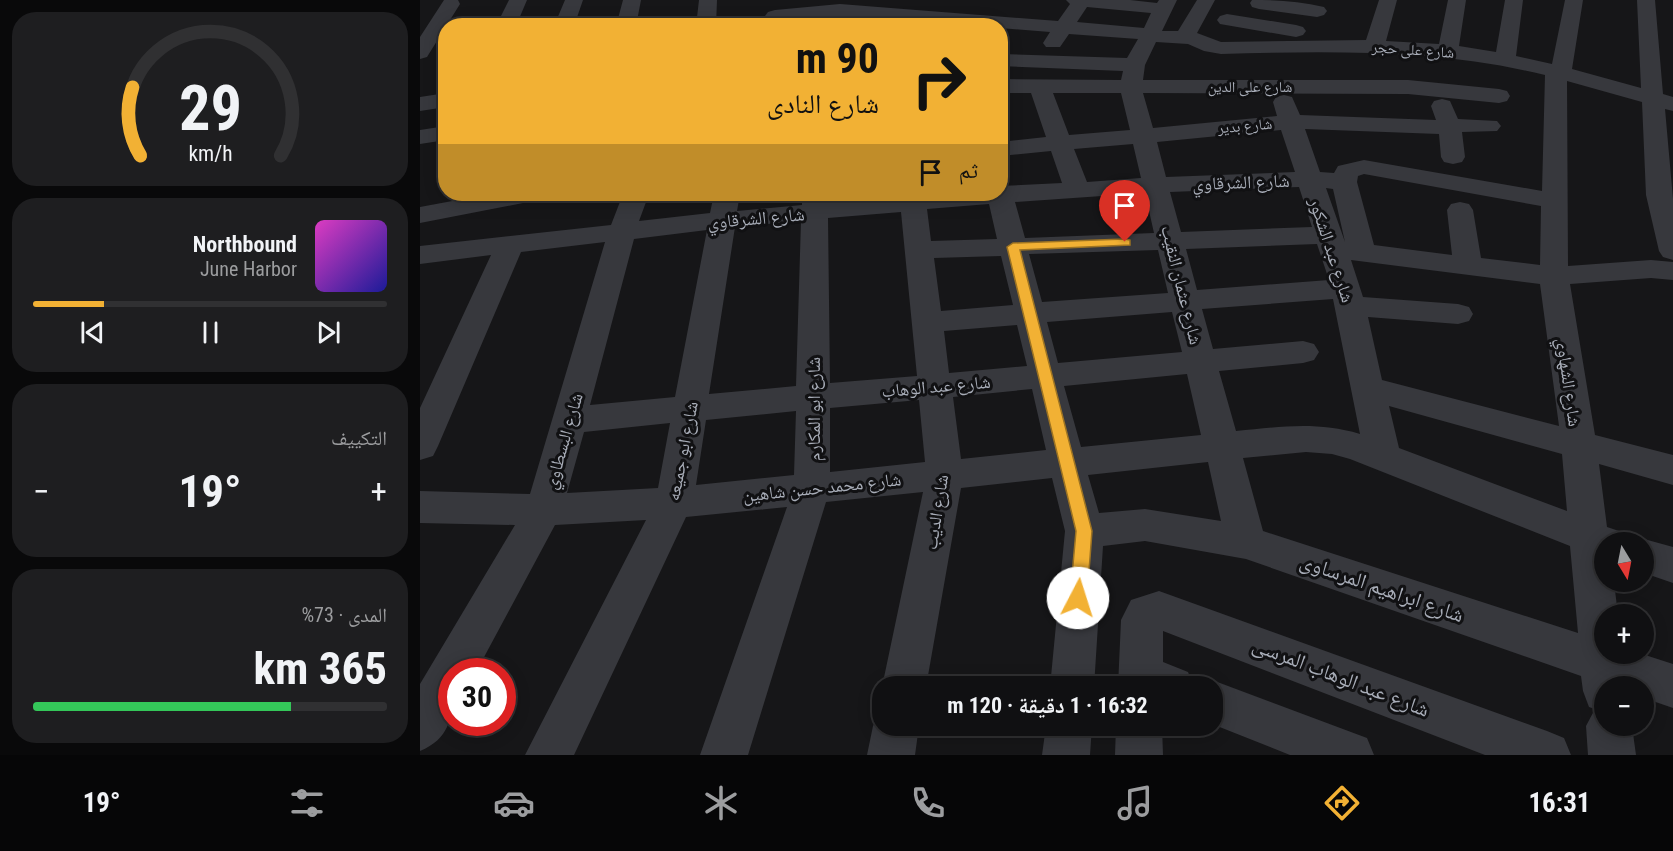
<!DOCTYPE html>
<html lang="ar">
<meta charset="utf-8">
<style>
:root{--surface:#101012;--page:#1e1e20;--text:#f1f3f6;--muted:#9c9d9f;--line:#303032;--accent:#f2b134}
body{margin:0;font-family:"Roboto Condensed","Noto Naskh Arabic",sans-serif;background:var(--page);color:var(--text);direction:rtl;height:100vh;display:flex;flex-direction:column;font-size:22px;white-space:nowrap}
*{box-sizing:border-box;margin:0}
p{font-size:20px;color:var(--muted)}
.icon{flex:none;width:33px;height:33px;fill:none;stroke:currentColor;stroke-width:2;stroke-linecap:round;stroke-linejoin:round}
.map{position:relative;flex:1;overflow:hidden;direction:ltr}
.drawer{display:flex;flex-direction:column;gap:12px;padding:12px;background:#09090a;width:420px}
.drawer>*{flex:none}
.top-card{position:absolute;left:18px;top:18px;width:570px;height:183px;border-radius:24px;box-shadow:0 3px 15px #0003,0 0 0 2px var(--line);direction:rtl;background:#f2b134;color:#111;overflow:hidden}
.needle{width:39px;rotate:170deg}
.controls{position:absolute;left:1174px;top:532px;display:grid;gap:12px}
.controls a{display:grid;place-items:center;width:60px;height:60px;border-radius:50%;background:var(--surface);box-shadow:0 3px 15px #0003,0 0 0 2px var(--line);font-size:30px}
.speed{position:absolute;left:18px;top:658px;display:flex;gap:12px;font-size:30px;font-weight:700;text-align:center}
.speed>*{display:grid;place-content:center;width:78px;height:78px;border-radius:50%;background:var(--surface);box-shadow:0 3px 15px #0003,0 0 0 2px var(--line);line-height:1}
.speed .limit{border:9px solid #d22;background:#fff;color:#111}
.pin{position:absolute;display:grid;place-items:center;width:51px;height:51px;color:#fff;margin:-62px -26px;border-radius:50% 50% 50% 0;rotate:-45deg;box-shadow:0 0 6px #0007}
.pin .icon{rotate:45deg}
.me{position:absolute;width:66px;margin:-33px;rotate:5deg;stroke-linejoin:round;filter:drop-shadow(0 0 4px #0008)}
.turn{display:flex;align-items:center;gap:21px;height:126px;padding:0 30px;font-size:27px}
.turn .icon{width:78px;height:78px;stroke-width:2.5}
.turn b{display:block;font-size:42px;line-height:51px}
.then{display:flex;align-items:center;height:57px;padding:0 30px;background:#0003;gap:12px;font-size:22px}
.big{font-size:45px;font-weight:700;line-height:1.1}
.drawer .card{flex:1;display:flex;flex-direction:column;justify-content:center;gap:9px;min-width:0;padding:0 21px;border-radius:24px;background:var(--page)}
.drawer .dial{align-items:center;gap:0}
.dial svg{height:156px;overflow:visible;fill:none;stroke:var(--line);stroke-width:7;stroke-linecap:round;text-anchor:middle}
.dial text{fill:var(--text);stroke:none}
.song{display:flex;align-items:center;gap:18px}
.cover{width:72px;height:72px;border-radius:9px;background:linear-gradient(135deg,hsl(310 70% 55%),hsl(240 70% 35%))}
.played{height:6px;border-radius:3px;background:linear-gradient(90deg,var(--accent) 20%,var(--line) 20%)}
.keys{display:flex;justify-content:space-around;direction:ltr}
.heat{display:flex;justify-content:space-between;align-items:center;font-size:33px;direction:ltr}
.charge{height:9px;border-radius:4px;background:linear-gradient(90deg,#34c759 73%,var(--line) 0)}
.trip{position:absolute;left:452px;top:676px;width:351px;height:60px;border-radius:24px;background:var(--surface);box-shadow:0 3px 15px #0003,0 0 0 2px var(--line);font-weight:700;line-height:60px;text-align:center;direction:rtl}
.dock{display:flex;height:96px;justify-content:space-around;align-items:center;background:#060607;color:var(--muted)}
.dock .icon{width:42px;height:42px}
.dock .active{color:var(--accent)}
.dock b{font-size:27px;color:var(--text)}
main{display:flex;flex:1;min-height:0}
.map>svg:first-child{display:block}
</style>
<main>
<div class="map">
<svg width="1253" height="755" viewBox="0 0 1253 755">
<rect width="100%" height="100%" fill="#161618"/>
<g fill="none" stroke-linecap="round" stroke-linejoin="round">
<path fill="#37383d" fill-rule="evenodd" d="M24,0H38L40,4L7,57L0,59V37Z
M89,0H107L96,26H76Z
M145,0H163L154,26H134Z
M203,0H221L216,26H196Z
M279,0H297L296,26H276Z
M646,0H710L737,3L739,0H757L742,31H758L777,0H795L777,33L801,42L946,40L959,0H977L966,41L1019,44L1028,0H1046L1039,46L1076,52L1085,0H1103L1096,56L1132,64L1145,0H1163L1152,69L1221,88L1217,0H1235L1243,94L1253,97V111L1245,109L1253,199V260L1243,257L1239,251L1226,195L1222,102L1147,81L1148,266L1231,260L1253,262V280L1231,278L1150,284L1175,435L1253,455V485L1179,464L1187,527L1199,531L1205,543H1185V582H1194L1198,615H1185V654H1222L1253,664V708L1224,698V687H1185V726H1212L1216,755H1168L1166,726L1175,709L1169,707L1163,691L1161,676L826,559L725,541L683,546L674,687H630L645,531L632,478L541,488L506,687H462L503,492L406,502L328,755H280L367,507L266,517L154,755H105L226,520L135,525L56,672H32C32,706 37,736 0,751V684L95,525L0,523V491L110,494L185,242L101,252L18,446L13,456L0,460V408L71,255L0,264V246L191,225L203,194H229L219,221L290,213L294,194H320L317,211L382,205V194H408V203L479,196V194H580V186L642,183L631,151L580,156V142L626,137L611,93H580V79L701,80L703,71L580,66V54L707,58L718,39L649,34L640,47H626L623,43L630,32L580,28V26H545L420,16L355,22L348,20L345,16L348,12L355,10L420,4L638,21L650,4ZM667,7L731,13L724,28L657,22ZM736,42L768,44L784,51L801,54C910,51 1019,49 1125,75L1122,191L944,160L918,166L914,173L900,172L885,129L1019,134L1021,157L1024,162L1033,164L1042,162L1045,157L1042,132L1077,131L1081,126L1077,121L1038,119L1030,101L1022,99L1014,101L1011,106L1016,120L880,115L872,97L864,95L856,97L853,102L857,116L733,128L723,93L988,94L1079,103L1087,101L1090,96L1087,91L1079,89L988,80H723L725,65ZM633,93H701L710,130L649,135ZM861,130L875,172L746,177L737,142ZM713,144L721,178L667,182L654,149ZM944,174L1121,206L1120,265L1061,258L1053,210L1049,204L1040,202L1031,204L1027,210L1032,255L954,245L937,182L938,176ZM879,187L892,227L761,232L750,192ZM906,188L913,189L925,242ZM725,193L734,233L605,238L595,202ZM569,204L577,239L511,241L507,209ZM481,212L497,376L410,383L408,218ZM381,221L376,386L289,394L315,227ZM287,230L255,397L170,405L214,239ZM897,244L909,280L777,290L766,249ZM738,250L748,293L622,302L609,254ZM581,256L593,305L521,311L514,258ZM931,260L1120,284L1139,426L962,380L948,317L1038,324L1049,321L1053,314L1049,307L1038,304L943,297ZM913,299L940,434C896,421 860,427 816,431L799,371L883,363L894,360L899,352L894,344L883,341L793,349L782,309ZM752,312L762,352L638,363L627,322ZM597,325L607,366L529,373L524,331ZM767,374L781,435L661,447L644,386ZM612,389L626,450L541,459L533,397ZM499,400L505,462L410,472V408ZM969,406L1142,454L1147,511L979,448ZM376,411L374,475L276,485L286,420ZM250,423L238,488L147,493L164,432ZM886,452L912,454L930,459L1150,546L1158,633L843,531L823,458ZM788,462L801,521L725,509L679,513L668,475Z
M832,0C856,0 880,1 904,7L907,11L904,15L897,17L839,9L832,7L830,3Z
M807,14L876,25L883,27L886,31L883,35L876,37L800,24L797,20L800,16Z
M26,93V107L0,111V97Z
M26,126V140L0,144V130Z
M70,194H121L117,200L108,202L0,223V207Z
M1224,539L1253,547V583L1224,573V543H1212Z
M739,591L1127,731L1144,738L1151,755H1065L743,631V662L768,672L774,687H698L701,620L711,600Z
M792,680L947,738L954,755H870L792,724V687H776Z
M462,709V726H499L495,755H447L453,726Z
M626,726H672L670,755H622Z
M696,726H742L743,755H695Z"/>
</g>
<path fill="#f2b134" stroke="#9d7322" stroke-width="1.5" d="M705,239L710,240V245L600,250L672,531L667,598L665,603L658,605L652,603L650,598L656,531L587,247L593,243Z"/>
<g text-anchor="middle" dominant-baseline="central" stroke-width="6" stroke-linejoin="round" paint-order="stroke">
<g font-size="15" fill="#a8adb8" stroke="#111113">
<text transform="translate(993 50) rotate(4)">شارع على حجر</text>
<text x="830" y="87">شارع على الدين</text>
<text transform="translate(825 126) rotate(-5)">شارع بدير</text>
</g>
<g font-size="18" fill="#a8adb8" stroke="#111113">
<text transform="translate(821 182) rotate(-2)">شارع الشرقاوي</text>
<text transform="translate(336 218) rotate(-5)">شارع الشرقاوي</text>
<text transform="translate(912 250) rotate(72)">شارع عبد الشكور</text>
<text transform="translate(762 285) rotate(76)">شارع عثمان النقيب</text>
<text transform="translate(1149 382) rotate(82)">شارع الشهاوي</text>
<text transform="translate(516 386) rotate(-5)">شارع عبد الوهاب</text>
<text transform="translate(393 409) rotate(-90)">شارع ابو المكارم</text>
<text transform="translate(143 441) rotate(-74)">شارع البسطاوي</text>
<text transform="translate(262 451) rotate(-79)">شارع ابو جميعه</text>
<text transform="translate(402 487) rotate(-6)">شارع محمد حسن شاهين</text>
<text transform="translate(516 512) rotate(-81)">شارع الديب</text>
</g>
<g font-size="21" fill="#a8adb8" stroke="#111113">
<text transform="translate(962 588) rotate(19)">شارع ابراهيم المرساوى</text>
<text transform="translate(921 677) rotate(21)">شارع عبد الوهاب المرسى</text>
</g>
</g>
</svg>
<div class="controls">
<a><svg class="needle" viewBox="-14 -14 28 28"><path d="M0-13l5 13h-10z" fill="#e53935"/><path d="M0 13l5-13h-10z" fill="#9c9d9f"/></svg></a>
<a>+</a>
<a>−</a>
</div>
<div class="speed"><div class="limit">30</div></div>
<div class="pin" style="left:705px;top:242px;background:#d93025"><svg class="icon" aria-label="arrive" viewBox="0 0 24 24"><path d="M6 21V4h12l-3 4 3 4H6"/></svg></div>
<svg class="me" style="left:658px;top:598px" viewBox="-20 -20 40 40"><circle r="19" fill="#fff"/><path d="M0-13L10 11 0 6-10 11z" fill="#f2b134"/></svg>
<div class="trip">16:32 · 1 دقيقة · 120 m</div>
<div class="top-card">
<div class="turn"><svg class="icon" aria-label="right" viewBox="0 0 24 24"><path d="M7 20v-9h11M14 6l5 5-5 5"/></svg><div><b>90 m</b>شارع النادى</div></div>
<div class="then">ثم<svg class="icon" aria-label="arrive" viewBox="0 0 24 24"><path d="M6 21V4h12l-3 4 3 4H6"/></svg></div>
</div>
</div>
<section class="drawer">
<div class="card dial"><svg viewBox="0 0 100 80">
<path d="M14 69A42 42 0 1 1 86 69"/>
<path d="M14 69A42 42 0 0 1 10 34" stroke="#f2b134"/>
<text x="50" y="56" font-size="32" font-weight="700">29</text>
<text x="50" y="72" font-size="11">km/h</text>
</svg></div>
<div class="card">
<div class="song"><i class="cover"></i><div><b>Northbound</b><p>June Harbor</p></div></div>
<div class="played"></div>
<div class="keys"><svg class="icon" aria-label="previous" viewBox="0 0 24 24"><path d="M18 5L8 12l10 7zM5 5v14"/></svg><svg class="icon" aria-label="pause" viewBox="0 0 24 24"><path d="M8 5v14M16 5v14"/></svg><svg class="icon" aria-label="next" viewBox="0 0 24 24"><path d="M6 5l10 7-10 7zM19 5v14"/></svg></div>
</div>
<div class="card"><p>التكييف</p>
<div class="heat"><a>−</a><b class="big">19°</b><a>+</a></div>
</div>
<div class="card"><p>المدى · 73%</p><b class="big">365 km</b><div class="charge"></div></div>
</section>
</main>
<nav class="dock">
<b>16:31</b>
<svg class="icon active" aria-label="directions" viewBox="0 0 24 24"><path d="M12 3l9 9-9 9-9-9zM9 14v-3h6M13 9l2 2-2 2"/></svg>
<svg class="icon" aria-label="music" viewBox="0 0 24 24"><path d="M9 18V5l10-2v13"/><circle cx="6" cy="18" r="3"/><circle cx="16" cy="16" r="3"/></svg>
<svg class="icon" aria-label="phone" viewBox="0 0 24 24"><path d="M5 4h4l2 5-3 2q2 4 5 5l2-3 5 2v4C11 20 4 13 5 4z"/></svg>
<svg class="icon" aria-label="climate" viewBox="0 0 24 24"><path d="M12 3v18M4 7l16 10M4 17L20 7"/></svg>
<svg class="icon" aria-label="car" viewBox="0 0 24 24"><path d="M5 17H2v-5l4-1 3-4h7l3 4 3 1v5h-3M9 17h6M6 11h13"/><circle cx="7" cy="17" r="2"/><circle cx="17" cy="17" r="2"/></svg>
<svg class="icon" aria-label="filters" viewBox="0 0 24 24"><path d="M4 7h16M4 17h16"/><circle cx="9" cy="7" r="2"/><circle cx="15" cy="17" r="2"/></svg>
<b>19°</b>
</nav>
